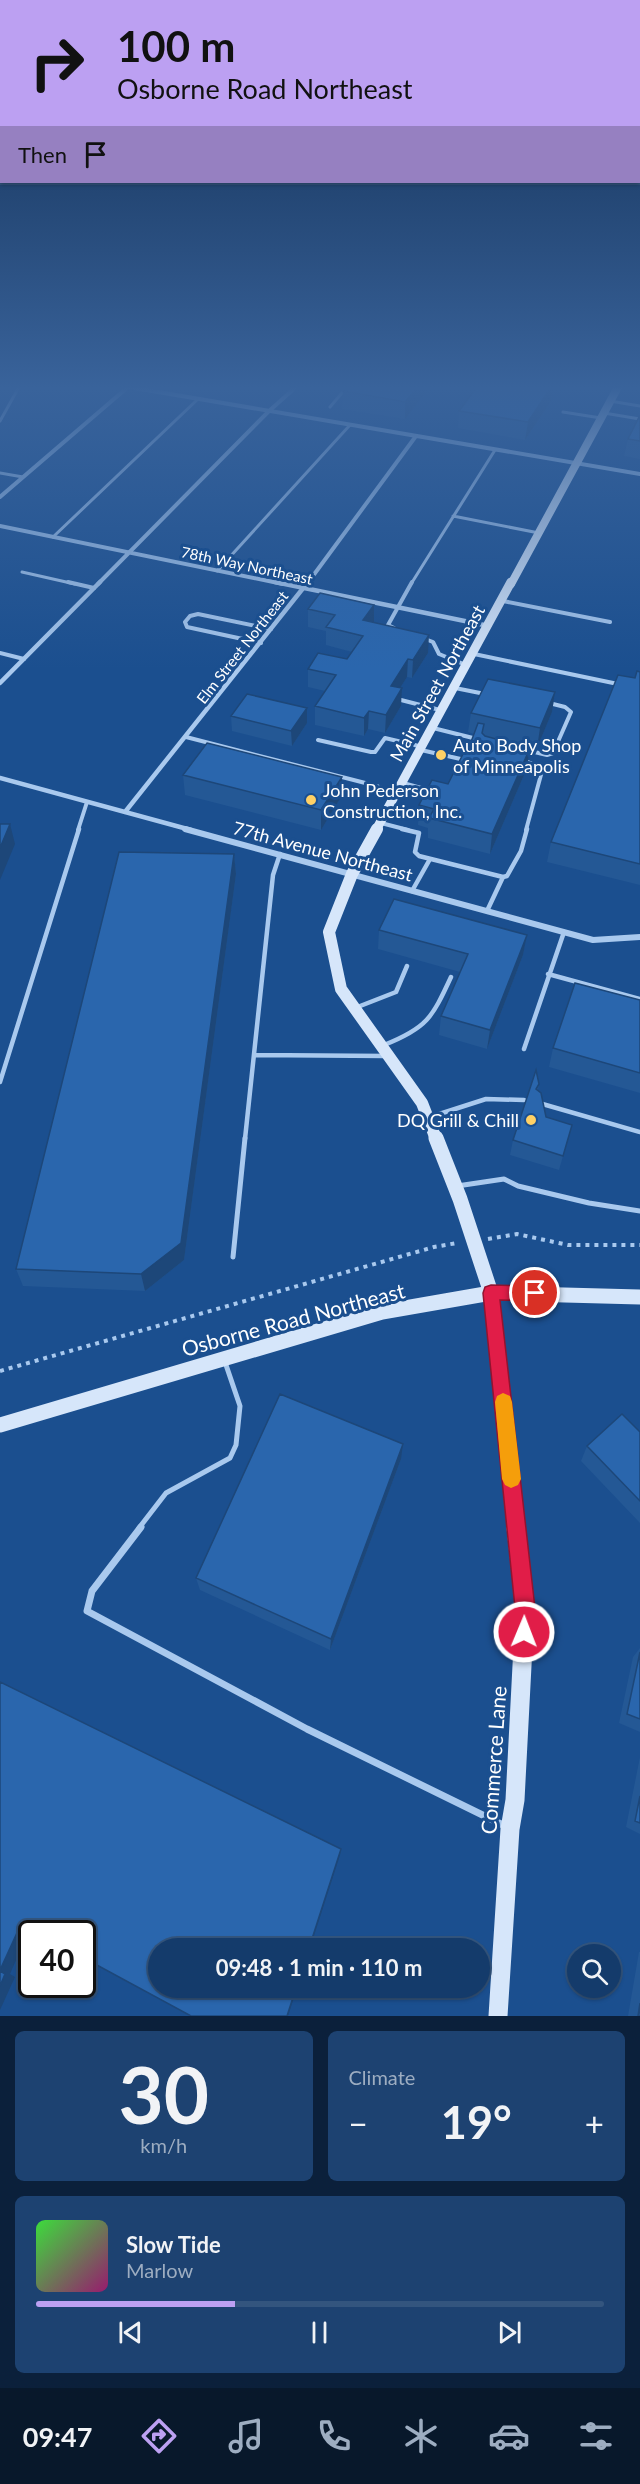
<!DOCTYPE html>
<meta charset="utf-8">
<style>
:root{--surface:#143b6b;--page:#1d4271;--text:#f1f3f6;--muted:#9dadc1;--line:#33557e;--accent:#bca0f2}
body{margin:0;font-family:Lato,sans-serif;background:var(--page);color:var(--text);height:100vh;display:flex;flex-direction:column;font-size:22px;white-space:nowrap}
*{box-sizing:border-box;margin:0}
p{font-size:20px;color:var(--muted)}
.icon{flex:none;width:33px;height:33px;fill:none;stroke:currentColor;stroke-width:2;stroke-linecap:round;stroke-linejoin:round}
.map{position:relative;height:2016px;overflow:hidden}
.panel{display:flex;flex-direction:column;gap:15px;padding:15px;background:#0b203b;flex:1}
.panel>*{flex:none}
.guide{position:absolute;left:0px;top:0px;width:640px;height:183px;box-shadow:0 2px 4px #0004,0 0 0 2px var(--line);background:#bca0f2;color:#111;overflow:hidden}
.controls{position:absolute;left:567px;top:1944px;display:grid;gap:12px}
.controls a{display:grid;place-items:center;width:54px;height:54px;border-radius:50%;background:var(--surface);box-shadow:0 2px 4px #0004,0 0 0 2px var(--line);font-size:30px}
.speed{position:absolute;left:18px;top:1920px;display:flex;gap:12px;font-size:30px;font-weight:700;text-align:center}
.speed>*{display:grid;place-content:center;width:78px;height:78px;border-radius:50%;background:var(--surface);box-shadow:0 2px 4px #0004,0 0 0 2px var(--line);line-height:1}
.speed .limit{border:3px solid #111;border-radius:9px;background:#fff;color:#111}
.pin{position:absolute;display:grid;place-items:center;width:51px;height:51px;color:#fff;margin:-26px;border:3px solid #fff;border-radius:50%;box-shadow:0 2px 6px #0007}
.me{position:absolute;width:66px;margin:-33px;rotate:1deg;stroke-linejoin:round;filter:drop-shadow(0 0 4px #0008)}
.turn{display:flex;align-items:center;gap:21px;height:126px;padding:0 18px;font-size:27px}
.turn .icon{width:78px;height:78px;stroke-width:2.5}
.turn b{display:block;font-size:42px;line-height:51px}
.then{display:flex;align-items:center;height:57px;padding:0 18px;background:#0003;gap:12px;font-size:22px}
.big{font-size:45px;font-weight:700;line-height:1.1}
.panel .card{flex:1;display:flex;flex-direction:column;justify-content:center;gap:9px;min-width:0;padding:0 21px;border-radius:9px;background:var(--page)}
.panel .dial{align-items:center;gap:0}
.dial b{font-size:78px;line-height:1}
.song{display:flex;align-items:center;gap:18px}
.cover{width:72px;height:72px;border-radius:9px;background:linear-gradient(135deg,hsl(120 70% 55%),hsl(320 70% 35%))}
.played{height:6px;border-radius:3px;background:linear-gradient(90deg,var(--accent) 35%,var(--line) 35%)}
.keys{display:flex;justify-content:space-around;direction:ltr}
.heat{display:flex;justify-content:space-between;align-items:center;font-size:33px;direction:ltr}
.panel .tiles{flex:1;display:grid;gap:15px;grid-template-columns:1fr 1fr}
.card:last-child{grid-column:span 2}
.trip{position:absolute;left:148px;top:1938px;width:342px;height:60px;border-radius:30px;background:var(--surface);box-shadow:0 2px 4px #0004,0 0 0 2px var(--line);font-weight:700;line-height:60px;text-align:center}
.tab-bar{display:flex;height:96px;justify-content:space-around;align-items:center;background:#08182b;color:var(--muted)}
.tab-bar .icon{width:42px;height:42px}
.tab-bar .current{color:var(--accent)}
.tab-bar b{font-size:27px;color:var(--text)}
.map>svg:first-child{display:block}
</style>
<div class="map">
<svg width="640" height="2016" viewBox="0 0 640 2016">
<rect width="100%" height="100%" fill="#1b4f8f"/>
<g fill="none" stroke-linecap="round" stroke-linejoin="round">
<path stroke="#a9c9ee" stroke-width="4" stroke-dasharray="4 5" stroke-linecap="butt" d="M488,1239L517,1234L568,1245H640
M0,1371L434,1247L457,1243"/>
<path stroke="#a9c9ee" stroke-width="3" d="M610,401L640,406
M330,407L347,387
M563,412L601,418
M604,413L640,419
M0,421L19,387
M0,473L23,477
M453,516L539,533
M53,537L198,399
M217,571L350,425
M22,572L75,584
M411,584L495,450"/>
<path stroke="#a9c9ee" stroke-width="4" d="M68,582L94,588
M503,601L610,622
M394,628L388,625L412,582
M425,639L433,642L439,654L466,665
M261,643L187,627L185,622L190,616L198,614L271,629
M0,653L24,659
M474,654L618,684
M455,688L485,694
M401,700L440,710
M433,728L477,739
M186,737L377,786L396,794
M318,740L371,752H375L385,738L423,747
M421,750L465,760
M526,750L547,755L553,753L571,712L565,707L549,703
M523,760L540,767L542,771L526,830
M403,783L432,791
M381,823L408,830
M78,830L87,802"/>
<path stroke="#a9c9ee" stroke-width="4.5" d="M402,829L419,833L415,852L419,856L503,877L507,876L521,851L527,829
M412,891L430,859
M487,911L503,877
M548,974L640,999
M355,1008L396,992L407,966
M384,1045C427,1028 432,1018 451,977
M524,1049L564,932
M254,1055L386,1056
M0,1082L79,829
M539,1103L640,1132
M430,1117L486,1099L524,1100
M245,1139L273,875L280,854"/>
<path stroke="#a9c9ee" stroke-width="5" d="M457,1186L504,1179L518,1186L589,1203L640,1211
M233,1257L245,1138
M139,1528L166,1493L230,1458L236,1445L240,1406L225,1362"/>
<path stroke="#a9c9ee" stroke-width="7" d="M141,1527L92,1591L87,1611L307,1729L505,1826"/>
<path stroke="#a9c9ee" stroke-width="4" d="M129,387L640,474
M0,497L128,387
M0,526L283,584
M98,584L269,411L296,387
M307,584L416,436"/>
<path stroke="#a9c9ee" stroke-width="4.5" d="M275,582L489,626
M0,683L100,582
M0,778L191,830
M125,812L308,582"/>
<path stroke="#a9c9ee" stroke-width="6" d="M185,829L593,940L640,937"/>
<path stroke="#d6e6fa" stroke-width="8" d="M511,584L618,387"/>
<path stroke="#d6e6fa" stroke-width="9" d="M376,830L511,582"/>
<path stroke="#d6e6fa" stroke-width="12" d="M377,829L352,874L329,932L341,989L422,1103L436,1139"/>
<path stroke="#d6e6fa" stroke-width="15" d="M436,1138L460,1199L491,1293L516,1528
M0,1425L382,1312L491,1293L640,1297"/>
<path stroke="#d6e6fa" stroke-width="19" d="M498,2016L510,1829L515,1800L525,1608L516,1527"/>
</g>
<path fill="#245895" d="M347,387H430L405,419L342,409L343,391Z
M477,387H555L552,391L551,401L525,440L458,428L459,411Z
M640,415V459L624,456L628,439Z
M308,609L374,623L428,653L412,678L407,677L400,688L401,706L385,733L368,729L364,736L315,725V706L325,691L308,687V669L347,659L352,652L326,645V631L308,627Z
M640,672V885L547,862L551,842Z
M555,692L552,712L537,748L488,737L530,748L527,768L490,854L428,838V828L418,825L419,805L448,784L471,742L474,734L468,732L471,713Z
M231,716L307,723L292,746L232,731Z
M183,775L341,797L321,830L185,795Z
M234,854L236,874L184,1260L145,1291L23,1286L16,1269Z
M379,930L527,935L523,955L487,1049L439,1035L441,1016L460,972L378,949Z
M640,1000V1093L549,1067L553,1048Z
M539,1084L538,1090L546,1117L572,1125L559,1170L510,1155L513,1140Z
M640,1432V1523L581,1461L587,1446Z
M401,1459L330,1650L200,1590L196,1578Z
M640,1648V1732L619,1723L633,1657Z
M640,1757V1834L626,1827Z
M639,1952H640V2016H628Z"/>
<path fill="#1d4779" d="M418,387H430L405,419V402Z
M548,387H555L552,391L551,401L525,440L528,422Z
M374,605V623L363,620Z
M429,635L428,653L412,678L413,660Z
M408,659L407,677L390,704L391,686Z
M402,688L401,706L385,733L386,715Z
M555,692L552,712L537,748L540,728Z
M307,708V723L292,746L291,731Z
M369,711L368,729L364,736V718Z
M530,748L527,768L490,854L492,834Z
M342,777L341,797L321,830V810Z
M10,824L15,844L0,880V848Z
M234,854L236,874L184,1260L145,1291L141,1274Z
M527,935L523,955L487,1049L490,1030Z
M403,1444L401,1459L330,1650L331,1639Z
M341,1849L340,1855L310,1948H309Z
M21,1924L30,1928L10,1974L15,1977L0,2010V1971Z
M296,1988H297L288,2016H287Z"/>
<path fill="#2a66ad" stroke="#1d4779" stroke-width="1.5" d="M347,387H418L405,402L343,391Z
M477,387H551L528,422L459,411Z
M640,415V441L628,439Z
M320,593L374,605L363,620L429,635L413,660L408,659L391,686L402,688L386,715L369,711L364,718L315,706L336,675L308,669L318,653L347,659L363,636L326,627L335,615L308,609Z
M637,671L640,672V864L551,842L618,675L635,678Z
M488,679L555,692L540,728L471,713Z
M247,694L307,708L291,731L231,716Z
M478,723L484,724L482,733L485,736L530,748L492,834L429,818L434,809L419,805L432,780L448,784L468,744L471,742Z
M207,743L342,777L321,810L183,775Z
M0,824H10L0,848Z
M119,852L234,854L181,1243L141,1274L16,1269Z
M394,899L527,935L490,1030L441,1016L468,954L379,930Z
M575,983L640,1000V1073L553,1048Z
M536,1070L539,1084L536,1089L541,1093L546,1117L572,1125L563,1156L513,1140Z
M280,1394L403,1444L331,1639L196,1578Z
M622,1414L640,1432V1501L587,1446Z
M640,1652V1719L627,1714Z
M0,1682L341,1849L309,1948H159V1988H296L287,2016H191L82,1957V1934H39L21,1924L0,1970Z
M640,1796V1823L635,1821Z
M0,1971L5,1974L0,1986Z
M640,2003V2016H638Z"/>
<linearGradient id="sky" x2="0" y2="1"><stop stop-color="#0f2b4f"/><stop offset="0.58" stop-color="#39639b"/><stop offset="1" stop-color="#39639b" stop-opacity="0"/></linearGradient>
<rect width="640" height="669" fill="url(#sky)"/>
<path fill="#e11d48" stroke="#92132f" stroke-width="1.5" d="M491,1285L535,1286L541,1288L543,1293L541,1298L535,1301L500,1300L535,1608L534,1632L531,1639L524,1642L517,1639L514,1632L515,1608L483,1293L485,1287Z"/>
<path fill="#f59e0b" d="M503,1393L510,1396L512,1402L521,1479L518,1485L511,1488L505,1485L502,1479L495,1402L497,1396Z"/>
<g fill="#ffd166" stroke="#1b4f8f" stroke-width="2">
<circle cx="441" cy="755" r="6"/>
<circle cx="311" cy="800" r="6"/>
<circle cx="531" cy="1120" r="6"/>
</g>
<g text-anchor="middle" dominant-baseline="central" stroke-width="6" stroke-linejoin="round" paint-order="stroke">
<g font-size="15" fill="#fff" stroke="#1b4f8f">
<text transform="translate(247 565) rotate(12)">78th Way Northeast</text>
<text transform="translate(242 647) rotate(-52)">Elm Street Northeast</text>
</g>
<g font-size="18" fill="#fff" stroke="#1b4f8f">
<text transform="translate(437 683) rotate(-61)">Main Street Northeast</text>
<text transform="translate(323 851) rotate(15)">77th Avenue Northeast</text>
</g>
<g font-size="18" fill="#fff" stroke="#1b4f8f" text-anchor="start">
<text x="453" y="745">Auto Body Shop<tspan x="453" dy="21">of Minneapolis</tspan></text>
<text x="323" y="790">John Pederson<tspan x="323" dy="21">Construction, Inc.</tspan></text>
<text x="519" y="1120" text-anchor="end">DQ Grill &amp; Chill</text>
</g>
<g font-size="21" fill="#fff" stroke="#1b4f8f">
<text transform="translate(293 1319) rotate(-15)">Osborne Road Northeast</text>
<text transform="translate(493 1760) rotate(-86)">Commerce Lane</text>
</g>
</g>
</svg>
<div class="controls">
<a><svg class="icon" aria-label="search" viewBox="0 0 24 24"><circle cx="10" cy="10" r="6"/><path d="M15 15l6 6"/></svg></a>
</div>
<div class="speed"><div class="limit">40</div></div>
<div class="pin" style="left:535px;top:1293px;background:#d93025"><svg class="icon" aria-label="arrive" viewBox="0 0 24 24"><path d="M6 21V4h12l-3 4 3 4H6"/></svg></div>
<svg class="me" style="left:524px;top:1632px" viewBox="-20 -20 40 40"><circle r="17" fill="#e11d48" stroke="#fff" stroke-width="3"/><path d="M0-11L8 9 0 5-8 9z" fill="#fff"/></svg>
<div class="trip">09:48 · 1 min · 110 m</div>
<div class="guide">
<div class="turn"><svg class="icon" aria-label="right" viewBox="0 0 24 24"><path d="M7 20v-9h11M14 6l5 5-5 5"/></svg><div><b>100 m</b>Osborne Road Northeast</div></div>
<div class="then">Then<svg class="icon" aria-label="arrive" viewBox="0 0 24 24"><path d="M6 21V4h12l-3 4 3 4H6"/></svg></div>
</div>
</div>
<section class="panel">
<div class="tiles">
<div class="card dial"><b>30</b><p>km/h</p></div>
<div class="card"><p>Climate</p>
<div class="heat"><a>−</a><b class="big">19°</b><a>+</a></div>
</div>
<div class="card">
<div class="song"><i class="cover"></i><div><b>Slow Tide</b><p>Marlow</p></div></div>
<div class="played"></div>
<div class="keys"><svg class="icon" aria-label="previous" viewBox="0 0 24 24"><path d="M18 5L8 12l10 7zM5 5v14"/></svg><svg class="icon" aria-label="pause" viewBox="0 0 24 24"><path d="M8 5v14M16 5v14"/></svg><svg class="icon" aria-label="next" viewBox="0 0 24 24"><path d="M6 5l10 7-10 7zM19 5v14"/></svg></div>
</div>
</div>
</section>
<nav class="tab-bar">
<b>09:47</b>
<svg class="icon current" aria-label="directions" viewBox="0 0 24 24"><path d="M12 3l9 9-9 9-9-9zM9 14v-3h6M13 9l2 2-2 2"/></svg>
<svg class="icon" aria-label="music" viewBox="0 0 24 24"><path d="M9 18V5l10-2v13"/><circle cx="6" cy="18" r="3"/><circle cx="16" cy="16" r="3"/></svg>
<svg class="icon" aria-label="phone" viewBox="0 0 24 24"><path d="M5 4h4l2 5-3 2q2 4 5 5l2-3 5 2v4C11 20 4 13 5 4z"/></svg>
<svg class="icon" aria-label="climate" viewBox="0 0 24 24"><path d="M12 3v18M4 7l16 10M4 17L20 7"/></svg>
<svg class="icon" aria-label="car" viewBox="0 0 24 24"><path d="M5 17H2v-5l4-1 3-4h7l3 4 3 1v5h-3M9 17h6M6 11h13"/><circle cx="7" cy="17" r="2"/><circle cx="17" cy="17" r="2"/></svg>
<svg class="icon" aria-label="filters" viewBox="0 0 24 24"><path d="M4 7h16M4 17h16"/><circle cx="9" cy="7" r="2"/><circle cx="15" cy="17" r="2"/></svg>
</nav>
